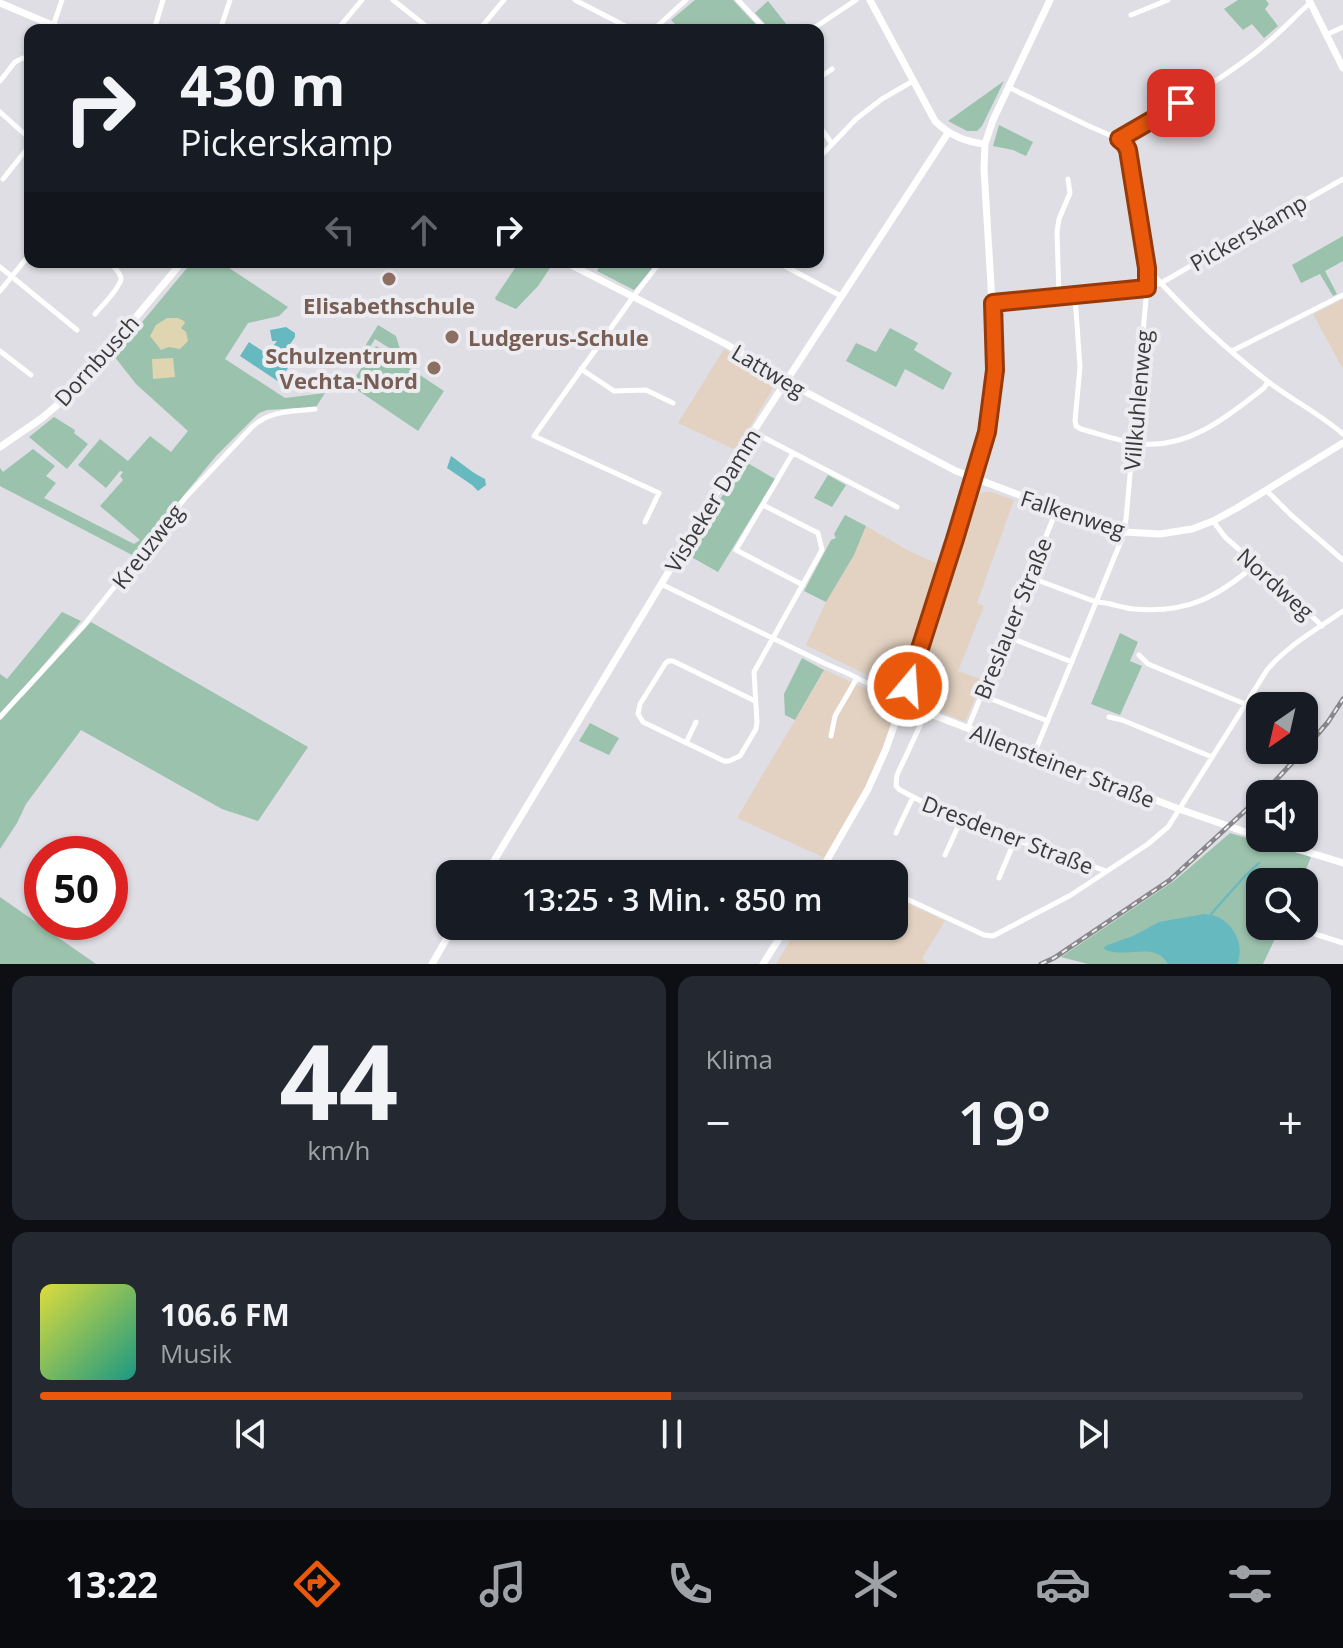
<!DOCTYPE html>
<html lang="de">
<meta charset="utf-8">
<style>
:root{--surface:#171b24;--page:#242831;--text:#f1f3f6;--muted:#9ea1a6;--line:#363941;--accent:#ea580c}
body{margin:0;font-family:"Open Sans",sans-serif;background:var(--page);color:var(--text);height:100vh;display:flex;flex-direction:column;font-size:30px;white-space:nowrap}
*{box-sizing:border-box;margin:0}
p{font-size:26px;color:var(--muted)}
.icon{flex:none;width:44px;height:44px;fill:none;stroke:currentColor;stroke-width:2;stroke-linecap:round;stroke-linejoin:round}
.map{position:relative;height:964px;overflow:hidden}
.side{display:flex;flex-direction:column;gap:12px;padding:12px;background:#0d0f14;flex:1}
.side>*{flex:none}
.top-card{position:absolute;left:24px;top:24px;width:800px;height:244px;border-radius:16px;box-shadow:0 2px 6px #0004;background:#171b24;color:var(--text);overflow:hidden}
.needle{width:52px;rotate:214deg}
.controls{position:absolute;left:1246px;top:692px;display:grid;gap:16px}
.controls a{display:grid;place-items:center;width:72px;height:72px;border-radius:16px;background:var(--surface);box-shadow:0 2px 6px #0004;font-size:40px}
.speed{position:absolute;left:24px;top:836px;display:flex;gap:16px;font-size:40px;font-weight:700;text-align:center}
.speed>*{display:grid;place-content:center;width:104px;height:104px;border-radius:50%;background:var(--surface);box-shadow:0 2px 6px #0004;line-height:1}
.speed .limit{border:12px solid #d22;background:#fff;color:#111}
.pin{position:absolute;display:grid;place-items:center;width:68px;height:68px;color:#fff;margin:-34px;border-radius:16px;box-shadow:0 4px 12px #0006}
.me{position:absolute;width:88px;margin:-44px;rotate:18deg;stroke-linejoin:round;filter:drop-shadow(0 0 6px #0008)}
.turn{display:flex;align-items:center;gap:28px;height:168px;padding:0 24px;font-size:36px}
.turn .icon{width:104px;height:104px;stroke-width:2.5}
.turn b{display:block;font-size:56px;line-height:68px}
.lanes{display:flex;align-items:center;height:76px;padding:0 24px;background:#0003;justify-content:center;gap:40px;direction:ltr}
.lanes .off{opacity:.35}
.big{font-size:60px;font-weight:600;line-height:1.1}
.side .card{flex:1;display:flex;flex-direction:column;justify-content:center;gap:12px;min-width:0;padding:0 28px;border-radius:16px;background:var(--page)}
.side .dial{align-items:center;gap:0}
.dial b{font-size:104px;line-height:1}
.song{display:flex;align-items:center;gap:24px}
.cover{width:96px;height:96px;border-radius:12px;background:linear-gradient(135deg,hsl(60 70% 55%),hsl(170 70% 35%))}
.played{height:8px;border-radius:4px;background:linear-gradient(90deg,var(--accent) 50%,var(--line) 50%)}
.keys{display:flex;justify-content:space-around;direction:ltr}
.heat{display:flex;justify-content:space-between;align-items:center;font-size:44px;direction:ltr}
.side .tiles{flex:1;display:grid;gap:12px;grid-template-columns:1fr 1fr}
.card:last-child{grid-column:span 2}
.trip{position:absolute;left:436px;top:860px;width:472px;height:80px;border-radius:16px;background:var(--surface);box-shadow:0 2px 6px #0004;font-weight:600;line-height:80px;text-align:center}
.tab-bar{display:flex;height:128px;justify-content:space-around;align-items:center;background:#090b0e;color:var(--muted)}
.tab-bar .icon{width:56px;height:56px}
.tab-bar .active{color:var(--accent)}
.tab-bar b{font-size:36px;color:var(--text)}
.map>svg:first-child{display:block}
</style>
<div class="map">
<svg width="1343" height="964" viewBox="0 0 1343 964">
<rect width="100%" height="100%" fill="#dedee4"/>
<path fill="#e3d2c1" d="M1343,299V369L1313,314Z
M724,349L770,377L776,383L736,450L678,423Z
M985,492H991L1014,500L977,603L984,606L958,671L983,680L965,722L914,700L973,505L980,494Z
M866,526L909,551L940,565L899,684L891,687L806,645L826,602L854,555Z
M823,669L888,699L903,701L886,749L827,859L737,818L823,673Z
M894,897L945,921L922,958L928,964H776L799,926H894Z"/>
<path fill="#9bc2ac" d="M695,0H733L761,30H681L671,20Z
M1238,0H1266L1269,4L1265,9L1278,26L1264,38L1252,24L1243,30L1224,9Z
M768,1L791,30H771L755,13Z
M1004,81L982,126L977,131H967L948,121Z
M999,125L1033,142L1026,156L1013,150L993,146Z
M1343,236V261L1325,271L1337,294L1333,296L1320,274L1301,283L1292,265Z
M192,262H220L288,307L279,316L248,323L225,359L285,398L325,393L316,407L267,410L259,413L216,456L134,556L0,486V468L3,472L33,449L55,466L46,476L56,483L44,498L134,544L140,540L100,506L123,480L120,476L123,472L120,471L106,488L78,465L100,439L128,461L150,436L171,452L188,431L136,384L114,356Z
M519,262H538L550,268L538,286L516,309L496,300L495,298Z
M602,262H658L634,290L597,271Z
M378,325L396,336L402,356L375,339L365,355L361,353Z
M890,328L918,343L914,350L952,373L943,390L905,369L896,387L846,361L856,343L876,352Z
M376,346L444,391L418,431L350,385Z
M54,417L75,430L74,433L88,444L67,469L29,437Z
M744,461L775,479L718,572L686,554Z
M828,475L846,485L832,507L814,498Z
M845,515L866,526L854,555L826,602L804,591L831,540L836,538L834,534Z
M62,612L81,621L18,695L22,697L91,622L308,747L258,821L222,809L81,730L26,804L17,823L0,849V674L7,679Z
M1120,633L1138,642L1130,661L1142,666L1120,715L1091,704Z
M802,658L824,670L795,720L785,715L784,694Z
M590,723L619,738L609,755L579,741Z
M1230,833L1311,857L1301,882H1260V926H1281L1263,964H1088L1061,957L1174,881Z
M0,897L96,964H0Z"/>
<path fill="#dfd6b1" d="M167,318H178L184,321L185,323L181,328L186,332L188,341L180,349L169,347L161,350L150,336L156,325Z
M173,358L175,377L153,379L152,359Z"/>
<path fill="#67b9c0" d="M286,327L295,333V337L281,357L270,350L277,341H272L270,330Z
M249,342L288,368L279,382L240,356Z
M451,456C463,464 472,473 485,479L486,485L478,491L472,485L447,468Z
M1204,914C1228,914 1247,941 1237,964H1168C1155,940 1125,960 1104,949L1105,946L1133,936L1159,922Z"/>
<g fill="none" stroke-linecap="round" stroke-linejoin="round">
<path stroke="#67b9c0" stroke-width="2" d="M1211,914L1244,877L1259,863"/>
<path stroke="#fff" stroke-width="5" d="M393,0L431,30
M575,0L633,30
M738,0L766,30
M1131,15L1168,0
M53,26L62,0
M154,30L163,0
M220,30L230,0
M337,30L362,0
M479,30L504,0
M653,30L686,0
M811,30L856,0
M1326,35L1343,27
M818,79L832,69
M0,81L15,62L23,58L30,61
M1008,87L1091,127L1119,139L1125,144L1128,150L1147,268V288L1126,519L1121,541L1034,754
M0,112L30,139
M818,124L832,144
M1119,139C1166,113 1213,85 1255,53C1275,38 1292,19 1310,3
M818,159L856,119L882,99L913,81
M3,179L30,145
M777,262L841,296
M0,267L77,330
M1147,268C1183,308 1223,347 1266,380C1290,399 1319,413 1343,434
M0,291L30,254
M1075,296L1080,367L1075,421L1076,426L1081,429C1100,434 1121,442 1142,444C1190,448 1228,416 1264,388L1268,382
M1059,297L1057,232L1059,219L1070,193L1068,179
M993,303L1147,288L1161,283L1343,179
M95,314C101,307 120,288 121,279C121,272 113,267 109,262
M0,351L31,375
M1232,351L1343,295
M581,369L614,391L646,390L673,403
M753,432L897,507
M793,453L736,550L803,585
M1266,490L1291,515L1343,560
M1213,521L1225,537L1272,578L1322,626
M645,522L659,493L534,436L633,297L660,262
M1029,577L1096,602C1109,602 1121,608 1134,609C1186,614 1218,597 1256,564
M661,584L826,664L847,673L903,701
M1006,636L1072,662
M1139,655L1148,664L1245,704
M981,695L1048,721
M755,701L673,661H668L665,664L640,704L638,714L643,722L724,761H729L740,756L756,729L757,722L754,672L822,550L818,533L763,505
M926,713L897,775L896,786L900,790C965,826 1037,847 1106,871
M0,717L84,625L186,497L251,428C269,410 291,412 315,409
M1109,717L1122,720L1212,757
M968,728L1057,509
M831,736L835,716L857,678
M686,743L696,722
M896,833L913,797
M945,855L962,818
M827,859L839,867L854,874
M999,878L1015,840
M894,893L984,935L993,936L1071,895L1148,844L1168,827L1267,670C1288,645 1316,630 1343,611
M1315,934L1343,943"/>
<path stroke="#fff" stroke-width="7" d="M870,0L935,121C949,135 965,142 985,144
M1309,0L1343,68
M0,3L64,30
M565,262L724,343L754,360L800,389L956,471L1107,528L1123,532L1160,534L1192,529L1213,521L1237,508L1343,443
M0,447L42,418L75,390L182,262
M903,701L920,710L1179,809L1260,837
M1262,838L1343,863
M486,874L753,432L948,133
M819,874L868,789L886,749L913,671L955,539L987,432L994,387L995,352L984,169L985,144L993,120L1050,0
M432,964L454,926
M763,964L787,926"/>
<g stroke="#87878b" stroke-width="5">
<path id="rail" d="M1304,750L1328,722L1343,699
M1263,794L1304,750
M1041,964L1054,958L1170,880L1260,797"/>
</g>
<use href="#rail" stroke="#ececf1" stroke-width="2" stroke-dasharray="6" stroke-linecap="butt"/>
</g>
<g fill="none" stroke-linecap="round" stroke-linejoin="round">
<g stroke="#983908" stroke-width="20">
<path id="route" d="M908,686L955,539L987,432L995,370L993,303L1147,288V268L1128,150L1125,144L1119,139L1181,103"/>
</g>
<use href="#route" stroke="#ea580c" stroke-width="14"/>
</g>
<g fill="#8d6e63" stroke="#ececf1" stroke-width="3">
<circle cx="389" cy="279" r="8"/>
<circle cx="452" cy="337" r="8"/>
<circle cx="434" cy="368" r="8"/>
</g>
<g text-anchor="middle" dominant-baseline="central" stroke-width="8" stroke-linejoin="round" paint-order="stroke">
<g font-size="22" fill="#3b3b3d" stroke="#ececf1">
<text transform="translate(1248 232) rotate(-30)">Pickerskamp</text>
<text transform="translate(96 360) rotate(-48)">Dornbusch</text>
<text transform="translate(769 370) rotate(31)">Lattweg</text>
<text transform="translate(1137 400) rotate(-85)">Villkuhlenweg</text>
<text transform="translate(712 500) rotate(-59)">Visbeker Damm</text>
<text transform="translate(1073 513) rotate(18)">Falkenweg</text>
<text transform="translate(147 546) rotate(-52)">Kreuzweg</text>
<text transform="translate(1276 583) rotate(42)">Nordweg</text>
<text transform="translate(1012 618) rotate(-68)">Breslauer Straße</text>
<text transform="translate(1063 765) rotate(21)">Allensteiner Straße</text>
<text transform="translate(1008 834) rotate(21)">Dresdener Straße</text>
</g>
<g font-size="22" font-weight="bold" fill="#785e54" stroke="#ececf1">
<text x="389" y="305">Elisabethschule</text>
<text x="468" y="337" text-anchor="start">Ludgerus-Schule</text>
<text x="418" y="355" text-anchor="end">Schulzentrum<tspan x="418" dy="25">Vechta-Nord</tspan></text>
</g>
</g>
</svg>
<div class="controls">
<a><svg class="needle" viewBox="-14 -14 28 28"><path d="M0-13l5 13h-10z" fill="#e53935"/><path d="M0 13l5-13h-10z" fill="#9ea1a6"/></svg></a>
<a><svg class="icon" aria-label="sound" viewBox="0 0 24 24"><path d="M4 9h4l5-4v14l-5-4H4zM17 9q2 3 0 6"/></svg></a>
<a><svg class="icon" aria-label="search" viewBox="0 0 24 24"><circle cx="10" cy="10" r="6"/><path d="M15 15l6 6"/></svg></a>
</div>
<div class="speed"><div class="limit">50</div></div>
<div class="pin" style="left:1181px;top:103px;background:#d93025"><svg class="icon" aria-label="arrive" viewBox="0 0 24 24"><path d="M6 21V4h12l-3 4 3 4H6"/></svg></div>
<svg class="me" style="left:908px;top:686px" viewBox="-20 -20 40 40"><circle r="17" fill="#ea580c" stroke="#fff" stroke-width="3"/><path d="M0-11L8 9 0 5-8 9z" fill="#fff"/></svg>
<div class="trip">13:25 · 3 Min. · 850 m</div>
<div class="top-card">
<div class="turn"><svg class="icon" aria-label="right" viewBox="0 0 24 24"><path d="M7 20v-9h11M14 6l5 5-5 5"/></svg><div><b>430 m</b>Pickerskamp</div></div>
<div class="lanes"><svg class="icon off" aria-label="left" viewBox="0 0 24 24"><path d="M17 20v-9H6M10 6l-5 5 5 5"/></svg><svg class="icon off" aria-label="ahead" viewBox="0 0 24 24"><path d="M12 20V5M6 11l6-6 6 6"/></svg><svg class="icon" aria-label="right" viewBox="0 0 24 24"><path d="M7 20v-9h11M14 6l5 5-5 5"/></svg></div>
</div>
</div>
<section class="side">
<div class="tiles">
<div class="card dial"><b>44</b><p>km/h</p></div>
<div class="card"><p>Klima</p>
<div class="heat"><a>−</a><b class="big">19°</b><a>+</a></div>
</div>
<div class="card">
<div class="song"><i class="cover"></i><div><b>106.6 FM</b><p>Musik</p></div></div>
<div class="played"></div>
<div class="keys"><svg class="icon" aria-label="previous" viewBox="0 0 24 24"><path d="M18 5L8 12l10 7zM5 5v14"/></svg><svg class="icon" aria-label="pause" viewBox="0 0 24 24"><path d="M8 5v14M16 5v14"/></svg><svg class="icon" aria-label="next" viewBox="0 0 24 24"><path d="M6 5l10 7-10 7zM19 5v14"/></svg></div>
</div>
</div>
</section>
<nav class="tab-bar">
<b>13:22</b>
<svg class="icon active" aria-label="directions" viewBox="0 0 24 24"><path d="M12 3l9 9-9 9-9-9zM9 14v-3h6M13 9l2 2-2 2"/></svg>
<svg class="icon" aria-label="music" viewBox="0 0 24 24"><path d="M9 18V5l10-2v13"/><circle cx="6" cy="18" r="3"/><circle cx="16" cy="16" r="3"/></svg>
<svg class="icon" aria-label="phone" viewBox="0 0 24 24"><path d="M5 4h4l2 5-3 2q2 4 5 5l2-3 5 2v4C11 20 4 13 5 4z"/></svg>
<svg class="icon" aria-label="climate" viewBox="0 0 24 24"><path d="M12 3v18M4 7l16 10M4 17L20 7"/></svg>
<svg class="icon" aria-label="car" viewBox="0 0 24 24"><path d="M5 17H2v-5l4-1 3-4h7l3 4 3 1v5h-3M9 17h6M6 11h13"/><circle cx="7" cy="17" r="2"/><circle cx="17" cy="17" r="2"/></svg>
<svg class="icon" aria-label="filters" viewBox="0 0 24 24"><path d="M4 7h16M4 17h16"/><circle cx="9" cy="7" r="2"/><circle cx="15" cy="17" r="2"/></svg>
</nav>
